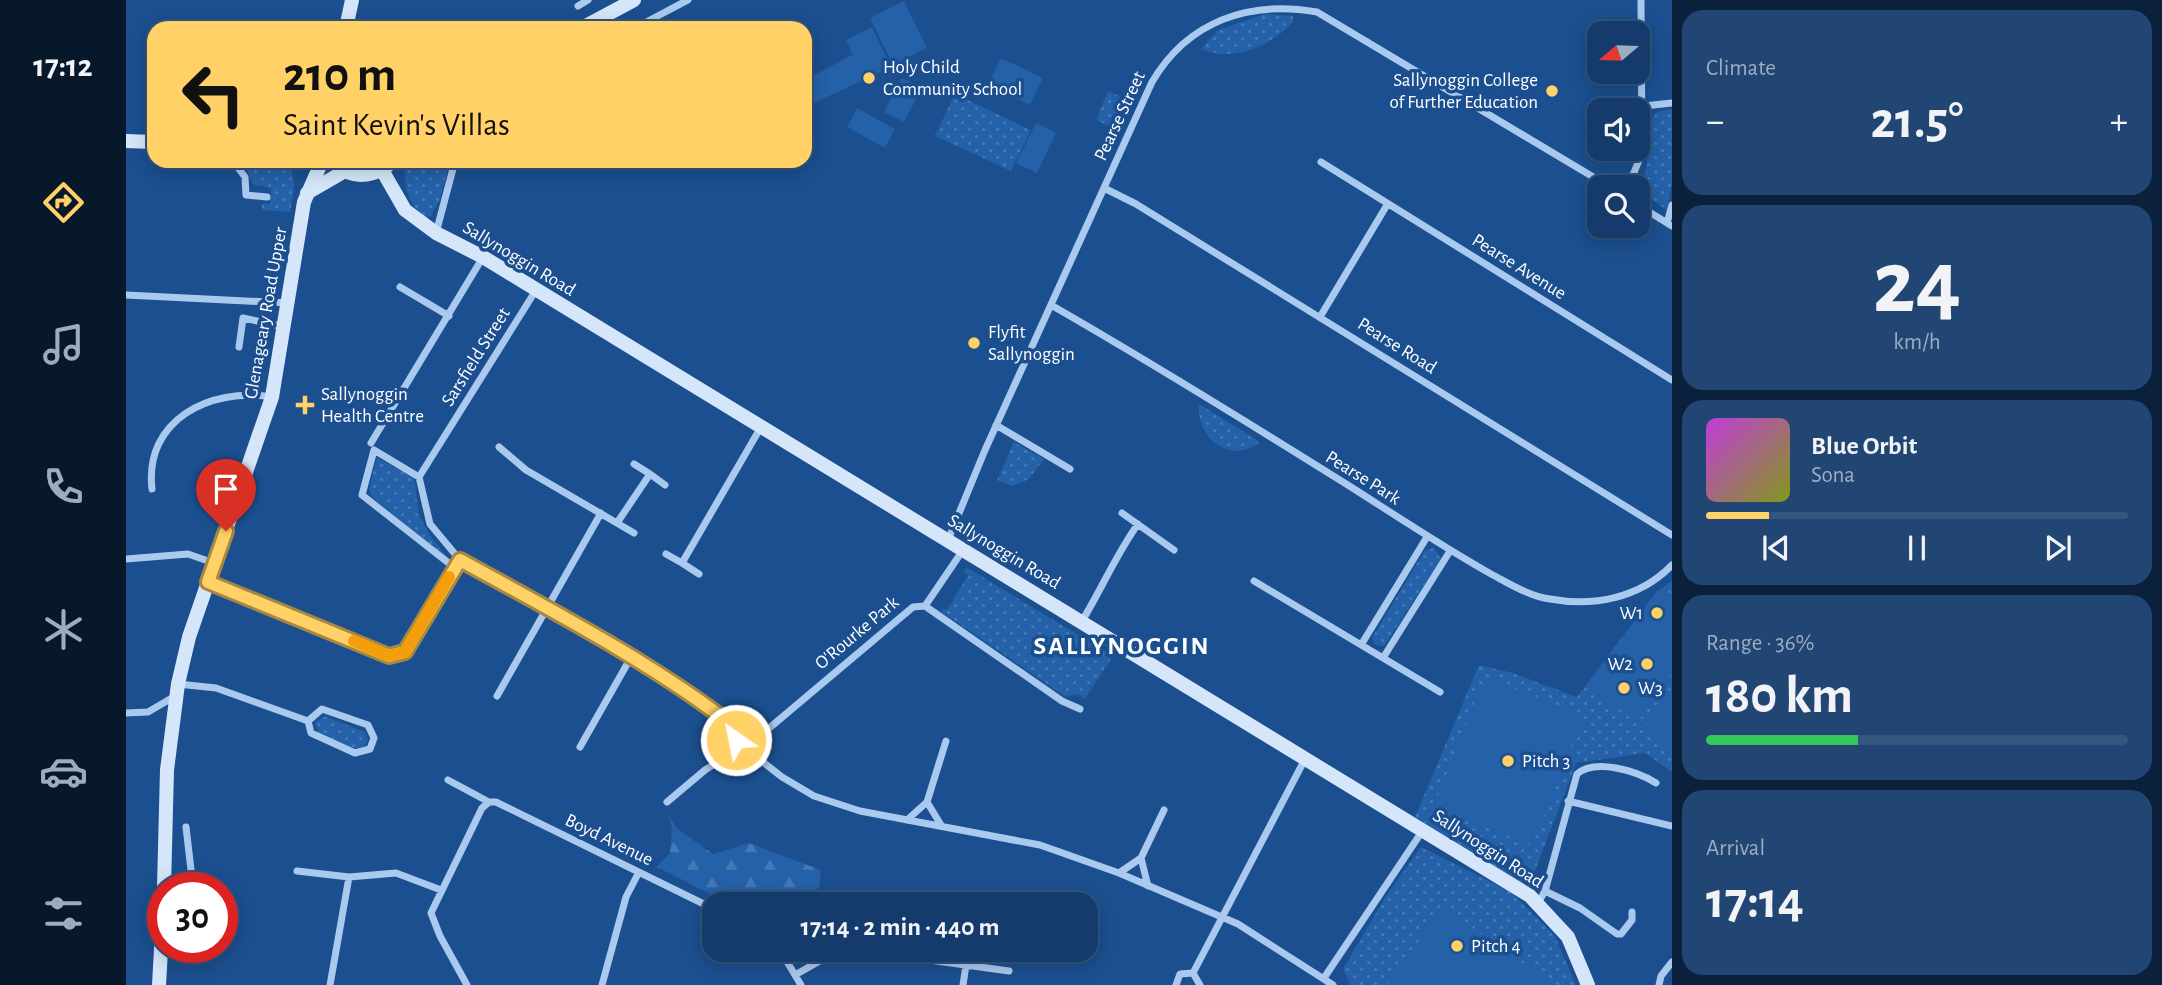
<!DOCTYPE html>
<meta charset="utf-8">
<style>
:root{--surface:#143b6b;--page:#214673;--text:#f1f3f6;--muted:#9dadc1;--line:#33557e;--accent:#ffd166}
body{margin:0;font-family:"Alegreya Sans",sans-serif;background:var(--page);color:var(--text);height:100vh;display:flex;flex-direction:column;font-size:26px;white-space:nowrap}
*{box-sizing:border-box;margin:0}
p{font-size:23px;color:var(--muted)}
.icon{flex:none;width:38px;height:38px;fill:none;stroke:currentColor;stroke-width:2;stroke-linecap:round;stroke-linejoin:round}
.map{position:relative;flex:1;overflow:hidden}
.panel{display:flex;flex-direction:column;gap:10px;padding:10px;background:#0b203b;width:490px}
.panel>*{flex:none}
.hud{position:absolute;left:21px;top:21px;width:665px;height:147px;border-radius:21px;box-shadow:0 4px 18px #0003,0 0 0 2px var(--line);background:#ffd166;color:#111;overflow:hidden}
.needle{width:46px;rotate:251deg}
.controls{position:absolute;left:1461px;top:21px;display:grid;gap:14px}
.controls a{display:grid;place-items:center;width:63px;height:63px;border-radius:14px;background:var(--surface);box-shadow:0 4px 18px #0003,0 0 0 2px var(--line);font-size:35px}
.speed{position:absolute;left:21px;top:872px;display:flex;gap:14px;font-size:35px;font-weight:700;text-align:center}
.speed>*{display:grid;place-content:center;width:91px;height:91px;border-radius:50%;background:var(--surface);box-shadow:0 4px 18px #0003,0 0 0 2px var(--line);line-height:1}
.speed .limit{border:10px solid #d22;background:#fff;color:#111}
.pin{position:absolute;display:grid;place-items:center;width:60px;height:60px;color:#fff;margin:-72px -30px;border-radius:50% 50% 50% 0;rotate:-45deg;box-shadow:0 0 7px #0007}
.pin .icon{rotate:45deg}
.me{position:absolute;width:77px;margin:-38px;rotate:327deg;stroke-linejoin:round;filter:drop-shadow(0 0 5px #0008)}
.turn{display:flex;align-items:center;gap:24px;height:147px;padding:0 21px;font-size:32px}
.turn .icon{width:91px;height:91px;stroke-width:2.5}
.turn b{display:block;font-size:49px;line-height:60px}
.big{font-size:52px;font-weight:700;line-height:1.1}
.panel .card{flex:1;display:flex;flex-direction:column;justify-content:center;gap:10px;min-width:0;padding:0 24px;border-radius:21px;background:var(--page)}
.panel .dial{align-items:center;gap:0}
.dial b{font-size:91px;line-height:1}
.song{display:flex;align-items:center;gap:21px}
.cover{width:84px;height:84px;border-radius:10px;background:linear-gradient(135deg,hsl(290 70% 55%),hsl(70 70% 35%))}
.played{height:7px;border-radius:4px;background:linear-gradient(90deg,var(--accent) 15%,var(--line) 15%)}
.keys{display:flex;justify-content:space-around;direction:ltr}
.heat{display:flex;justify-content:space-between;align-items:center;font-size:38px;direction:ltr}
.charge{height:10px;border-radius:5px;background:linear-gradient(90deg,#34c759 36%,var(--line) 0)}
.trip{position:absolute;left:576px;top:892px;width:396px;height:70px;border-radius:21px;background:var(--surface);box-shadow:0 4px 18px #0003,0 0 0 2px var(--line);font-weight:700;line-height:70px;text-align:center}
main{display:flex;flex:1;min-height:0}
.menu{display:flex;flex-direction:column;width:126px;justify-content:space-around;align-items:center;background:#08182b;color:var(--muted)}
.menu .icon{width:49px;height:49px}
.menu .selected{color:var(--accent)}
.menu b{font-size:32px;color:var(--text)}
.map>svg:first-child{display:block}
</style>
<main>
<nav class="menu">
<b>17:12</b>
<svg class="icon selected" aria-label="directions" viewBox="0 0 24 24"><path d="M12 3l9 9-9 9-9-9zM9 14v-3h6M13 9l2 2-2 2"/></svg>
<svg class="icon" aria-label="music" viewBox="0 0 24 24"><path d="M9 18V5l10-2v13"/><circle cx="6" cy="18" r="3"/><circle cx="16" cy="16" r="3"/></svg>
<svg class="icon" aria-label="phone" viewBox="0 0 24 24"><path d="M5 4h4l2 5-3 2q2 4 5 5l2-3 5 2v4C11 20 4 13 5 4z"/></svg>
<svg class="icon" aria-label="climate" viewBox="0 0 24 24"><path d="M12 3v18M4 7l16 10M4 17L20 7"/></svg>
<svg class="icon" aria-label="car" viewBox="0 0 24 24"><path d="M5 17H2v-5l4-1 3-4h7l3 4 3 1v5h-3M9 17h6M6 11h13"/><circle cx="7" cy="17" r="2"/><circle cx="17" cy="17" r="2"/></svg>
<svg class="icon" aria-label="filters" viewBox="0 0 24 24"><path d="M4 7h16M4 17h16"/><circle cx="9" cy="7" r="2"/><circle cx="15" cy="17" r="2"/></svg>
</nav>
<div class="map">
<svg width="1546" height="985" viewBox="0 0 1546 985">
<defs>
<pattern id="green-dots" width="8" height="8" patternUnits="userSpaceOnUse" patternTransform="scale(1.75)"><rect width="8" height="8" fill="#2461a8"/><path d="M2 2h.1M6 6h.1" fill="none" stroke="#4579b5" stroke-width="1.8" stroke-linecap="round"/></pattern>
<pattern id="forest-firs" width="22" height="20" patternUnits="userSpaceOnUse" patternTransform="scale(1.75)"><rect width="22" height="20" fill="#2461a8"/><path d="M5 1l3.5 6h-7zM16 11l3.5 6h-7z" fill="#4579b5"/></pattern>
</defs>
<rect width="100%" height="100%" fill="#1b4f8f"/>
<path fill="url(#green-dots)" d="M1139,14L1167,16V22C1145,46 1106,63 1075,49L1092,30Z
M982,91L1002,100L990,129L970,120Z
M829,94L905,130L885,171L809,136Z
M1546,109V182L1541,210L1524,198L1517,181L1524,148L1525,119L1531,112Z
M104,161H159C173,176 167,194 164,212L136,210V204H144L145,188L127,184L119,166Z
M279,161H324L314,199L305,216L299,218C281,203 277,183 279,161Z
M1073,404L1134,442C1104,465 1070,438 1073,404Z
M888,442L918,459L903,479L886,486L871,480Z
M251,458L288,477L293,515L303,534L324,561L245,496L243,489Z
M1308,548L1315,559L1258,646L1249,645L1246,638L1299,550Z
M840,567L987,656L959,699L952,694L940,697L816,612L817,608L821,610L842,575L838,571Z
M1546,581V772L1519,753L1450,763L1403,887L1289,817L1353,665L1387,673L1451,697L1531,591Z
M198,716L239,732L242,739L239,746L229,749L193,734L189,723Z
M1295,847L1385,892L1429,936L1450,985H1224L1217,969L1260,896Z"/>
<path fill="url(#forest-firs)" d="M542,815L552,829L587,854L623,843L695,870L693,888L657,904L606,905L531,867L544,853L546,828Z"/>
<path fill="#2461a8" d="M778,1L801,48L767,65L744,18Z
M746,27L765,67L688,103L679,80L726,55L728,57L720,40Z
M875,58L917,78L904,105L862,85Z
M776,78L796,88L778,122L758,112Z
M731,108L769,129L759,148L721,127Z
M910,123L930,133L911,173L890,163Z
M1531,591L1546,602V673L1512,722L1461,687Z
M1359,677L1457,716L1406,845L1308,806Z
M1546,689V749L1518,730Z
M1316,907L1428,985H1262Z"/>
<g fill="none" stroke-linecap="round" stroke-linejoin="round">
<path stroke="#a9c9ee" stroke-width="7" d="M452,6L462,0
M509,28L562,0
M1518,106L1546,103
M51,161L110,165L119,177L120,195L141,197
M1195,162L1546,380
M1502,187L1516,153L1515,0
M978,188L1010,204L1546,535
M1512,205L1546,226
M1541,223L1546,205
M310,233L329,161
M274,287L323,316
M0,295L163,303
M925,305C1026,363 1126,425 1225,487C1272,517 1317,547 1365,574C1384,584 1403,596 1424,599C1468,607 1514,598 1546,565
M1194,317L1261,205
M113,347L117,318L159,327
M870,425L944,469
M245,443L357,257
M373,447L400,470L508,533
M508,464L524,474
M293,477L304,524L334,560L504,659L589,711L615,732
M293,477L410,290
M293,477L248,450L236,495L329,568
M26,489C18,420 84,387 145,397
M996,513L1048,550
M491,523L524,474L539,485
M822,540L859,450L1026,82C1062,21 1123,0 1191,12L1484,187
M540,554L556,563
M0,559L62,554L88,563
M573,574L556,563L635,427
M1128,581L1314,692
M82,582L263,656L279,652L334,560
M799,606L936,701L954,709
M956,621C975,590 991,553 1012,524
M1235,645L1301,537
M1257,658L1324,551
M52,684L90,688L182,721
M371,696L475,513
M196,709L242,725L248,738L244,749L229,753L185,733L182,721Z
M0,713L22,712L51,695
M610 742a13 13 0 1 1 26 0a13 13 0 1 1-26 0Z
M635,735L787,607L799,606L837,550
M454,747L504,659
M628,755L656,777L688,796L734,811L914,845L993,873L1112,924L1207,985
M322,780L363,802
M1442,801L1546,826
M541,802L579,770L612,749
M781,820L801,802
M815,825L801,802L820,741
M60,827L67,887
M171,871L223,877L270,873L315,890
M993,873L1015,858
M1022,886L1015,858L1038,810
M1419,891L1454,908L1491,934H1495L1506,920V912
M1412,903L1419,891L1451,774C1469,758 1511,771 1530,783
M654,950L675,985
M731,950L883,971
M59,960L61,947
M1067,973L1179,759
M1067,973L1074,985
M669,975L713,950
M1198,978L1297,830
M204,985L223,877
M341,985L314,936L305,913L356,808L363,802H370L588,909
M476,985L500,897L513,872
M837,985L840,965
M1050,985L1054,974L1067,973
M1533,985L1535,976L1546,962"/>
<path stroke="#d6e6fa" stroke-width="14" d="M220,28L226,0
M456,28L508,0
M0,141L28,142
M207,161C224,181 249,178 267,161
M256,170L279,210L310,233L357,257L1404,896L1442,937L1462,985
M181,193L219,171
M38,887L41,770L52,684L63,637L146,397L178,202L196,161
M33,985L37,914"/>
</g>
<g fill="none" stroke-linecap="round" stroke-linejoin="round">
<g stroke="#a68842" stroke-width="18">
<path id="route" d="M100,531L82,582L263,656L279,652L334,560C425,610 534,667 615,732L610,740"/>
</g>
<use href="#route" stroke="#ffd166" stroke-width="12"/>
<path stroke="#f59e0b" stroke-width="12" d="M228,641L263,656L279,652L323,577"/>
</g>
<g fill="#ffd166" stroke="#1b4f8f" stroke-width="2.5">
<circle cx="743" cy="78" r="7"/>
<circle cx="1426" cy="91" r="7"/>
<circle cx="848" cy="343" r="7"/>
<path d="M175.5 394.5h7v7h7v7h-7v7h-7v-7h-7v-7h7z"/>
<circle cx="1531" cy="613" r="7"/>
<circle cx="1521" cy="664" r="7"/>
<circle cx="1498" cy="688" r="7"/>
<circle cx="1382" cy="761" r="7"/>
<circle cx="1331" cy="946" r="7"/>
</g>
<g text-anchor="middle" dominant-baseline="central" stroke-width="7" stroke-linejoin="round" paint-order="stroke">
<g font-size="19" fill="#fff" stroke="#1b4f8f" text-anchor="start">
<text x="757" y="67">Holy Child<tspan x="757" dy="22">Community School</tspan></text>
<text x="1412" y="80" text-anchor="end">Sallynoggin College<tspan x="1412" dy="22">of Further Education</tspan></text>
<text x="862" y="332">Flyfit<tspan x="862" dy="22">Sallynoggin</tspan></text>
<text x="195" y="394">Sallynoggin<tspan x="195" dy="22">Health Centre</tspan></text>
<text x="1517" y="613" text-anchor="end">W1</text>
<text x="1507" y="664" text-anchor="end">W2</text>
<text x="1512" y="688">W3</text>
<text x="1396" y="761">Pitch 3</text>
<text x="1345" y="946">Pitch 4</text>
</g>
<g font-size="19" fill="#fff" stroke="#1b4f8f">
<text transform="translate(994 116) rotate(-65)">Pearse Street</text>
<text transform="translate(393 259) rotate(31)">Sallynoggin Road</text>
<text transform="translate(1393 267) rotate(32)">Pearse Avenue</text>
<text transform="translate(140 313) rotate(-80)">Glenageary Road Upper</text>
<text transform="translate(1271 346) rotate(32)">Pearse Road</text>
<text transform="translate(350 357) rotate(-58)">Sarsfield Street</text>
<text transform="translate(1237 478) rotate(32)">Pearse Park</text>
<text transform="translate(878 552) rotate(31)">Sallynoggin Road</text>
<text transform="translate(731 633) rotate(-40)">O'Rourke Park</text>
<text transform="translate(483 840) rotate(26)">Boyd Avenue</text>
<text transform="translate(1362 849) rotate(33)">Sallynoggin Road</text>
</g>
<g font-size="26" font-weight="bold" letter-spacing="2" fill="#fff" stroke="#1b4f8f">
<text x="996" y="646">SALLYNOGGIN</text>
</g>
</g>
</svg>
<div class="controls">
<a><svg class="needle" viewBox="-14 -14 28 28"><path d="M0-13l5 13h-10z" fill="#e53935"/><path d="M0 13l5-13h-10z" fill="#9dadc1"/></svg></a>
<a><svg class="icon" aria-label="sound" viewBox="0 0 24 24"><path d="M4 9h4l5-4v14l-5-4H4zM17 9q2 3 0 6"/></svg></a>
<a><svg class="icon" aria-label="search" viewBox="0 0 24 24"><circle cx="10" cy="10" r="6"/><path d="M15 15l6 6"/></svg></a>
</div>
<div class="speed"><div class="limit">30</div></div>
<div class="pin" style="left:100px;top:531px;background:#d93025"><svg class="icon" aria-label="arrive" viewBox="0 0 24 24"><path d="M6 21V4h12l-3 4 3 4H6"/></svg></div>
<svg class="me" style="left:610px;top:740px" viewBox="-20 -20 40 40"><circle r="17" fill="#ffd166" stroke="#fff" stroke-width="3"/><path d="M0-11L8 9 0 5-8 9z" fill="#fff"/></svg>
<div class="trip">17:14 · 2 min · 440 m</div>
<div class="hud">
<div class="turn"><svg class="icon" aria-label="left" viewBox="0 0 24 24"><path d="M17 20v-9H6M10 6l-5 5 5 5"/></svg><div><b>210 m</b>Saint Kevin's Villas</div></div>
</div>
</div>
<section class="panel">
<div class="card"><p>Climate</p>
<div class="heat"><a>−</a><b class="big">21.5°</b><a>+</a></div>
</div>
<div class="card dial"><b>24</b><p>km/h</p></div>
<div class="card">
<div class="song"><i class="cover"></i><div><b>Blue Orbit</b><p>Sona</p></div></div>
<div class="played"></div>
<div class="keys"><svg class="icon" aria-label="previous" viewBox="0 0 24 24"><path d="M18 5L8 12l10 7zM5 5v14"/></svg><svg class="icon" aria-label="pause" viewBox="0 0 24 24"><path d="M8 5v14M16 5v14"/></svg><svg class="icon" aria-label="next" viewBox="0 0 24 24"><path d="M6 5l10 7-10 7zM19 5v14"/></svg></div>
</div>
<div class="card"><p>Range · 36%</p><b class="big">180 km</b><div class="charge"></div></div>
<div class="card"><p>Arrival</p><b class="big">17:14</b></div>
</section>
</main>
